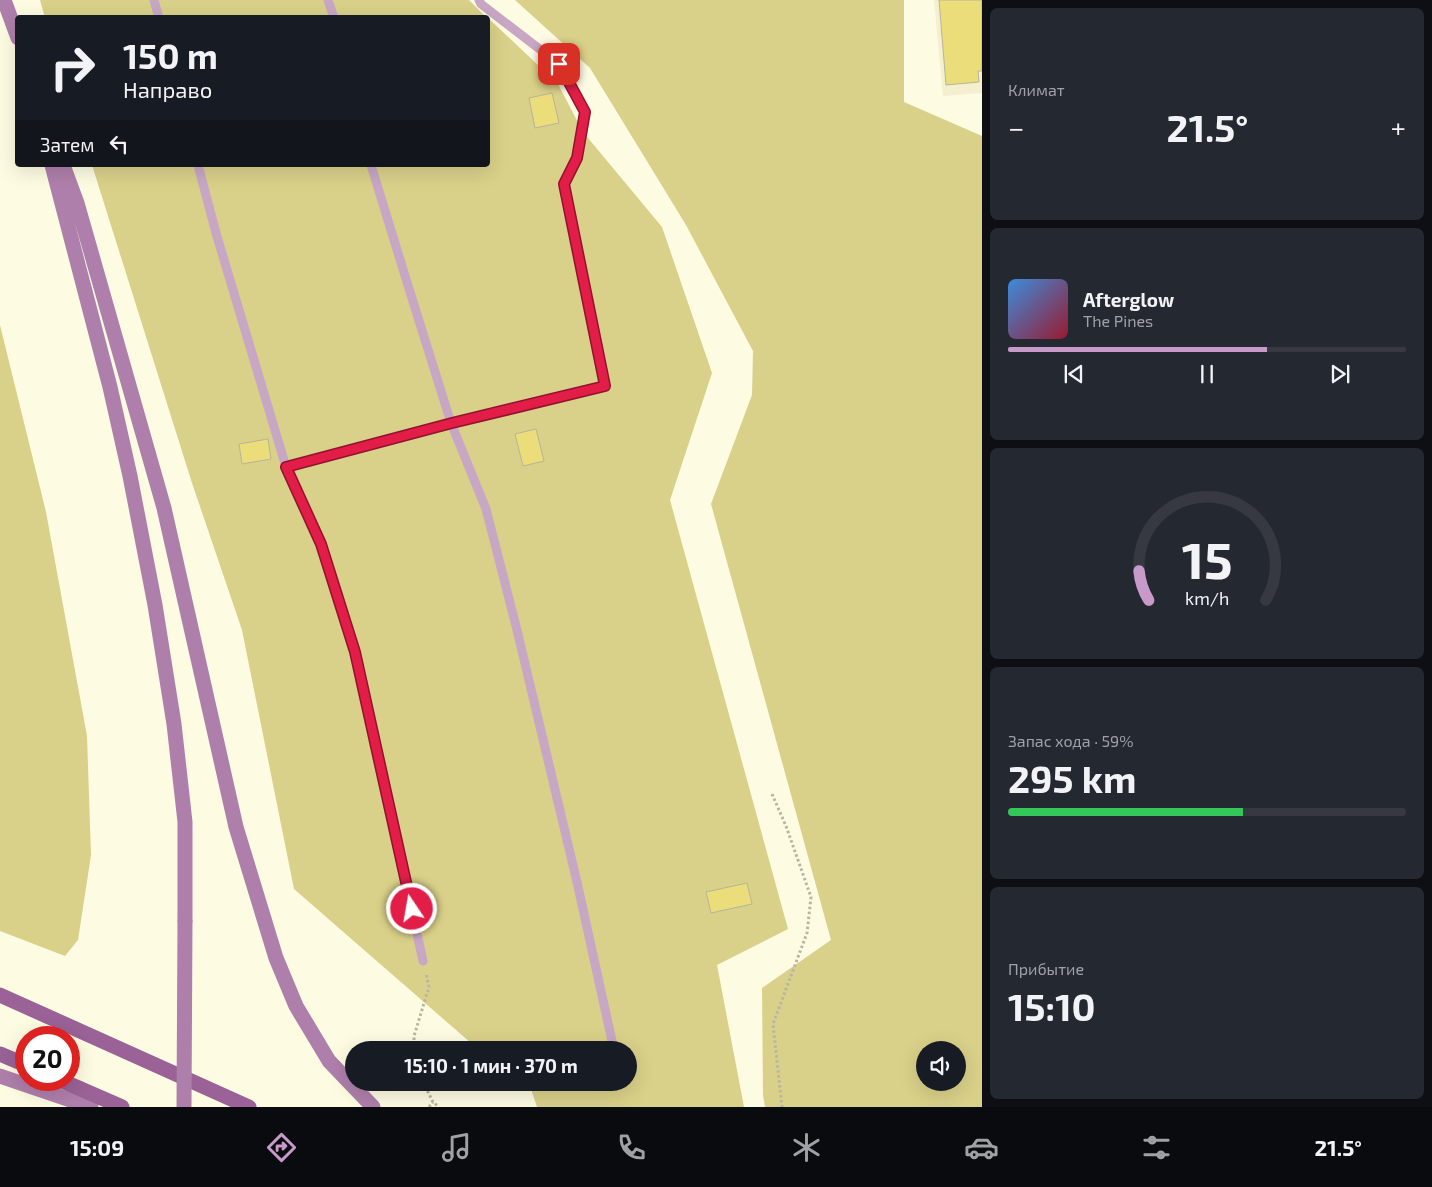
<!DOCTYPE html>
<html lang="ru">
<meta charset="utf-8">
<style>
:root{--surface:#171b24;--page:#242831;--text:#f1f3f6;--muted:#9ea1a6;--line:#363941;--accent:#c79ac9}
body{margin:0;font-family:"Exo 2",sans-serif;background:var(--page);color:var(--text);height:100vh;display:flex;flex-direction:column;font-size:19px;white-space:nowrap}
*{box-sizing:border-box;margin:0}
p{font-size:16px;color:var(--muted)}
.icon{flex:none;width:28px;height:28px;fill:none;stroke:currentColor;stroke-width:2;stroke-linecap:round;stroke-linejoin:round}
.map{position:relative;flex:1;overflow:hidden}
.side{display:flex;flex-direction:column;gap:8px;padding:8px;background:#0d0f14;width:450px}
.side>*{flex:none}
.banner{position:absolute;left:15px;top:15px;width:475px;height:152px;border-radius:5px;box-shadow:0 5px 20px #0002;background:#171b24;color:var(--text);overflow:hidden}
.fabs{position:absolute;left:916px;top:1041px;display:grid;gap:10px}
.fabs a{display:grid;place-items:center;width:50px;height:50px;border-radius:50%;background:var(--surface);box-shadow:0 5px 20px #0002;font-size:25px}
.speed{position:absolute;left:15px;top:1026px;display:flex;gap:10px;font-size:25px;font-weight:700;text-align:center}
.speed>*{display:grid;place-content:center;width:65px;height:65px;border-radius:50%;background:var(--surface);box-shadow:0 5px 20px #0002;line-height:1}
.speed .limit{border:8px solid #d22;background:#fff;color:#111}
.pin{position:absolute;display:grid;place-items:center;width:42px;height:42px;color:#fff;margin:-21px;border-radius:10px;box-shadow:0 2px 8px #0006}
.me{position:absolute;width:55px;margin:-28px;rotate:348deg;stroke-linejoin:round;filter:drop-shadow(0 0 4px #0008)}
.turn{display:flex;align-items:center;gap:18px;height:105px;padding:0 25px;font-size:22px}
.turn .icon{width:65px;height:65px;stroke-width:2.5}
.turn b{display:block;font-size:35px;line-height:42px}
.then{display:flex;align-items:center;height:48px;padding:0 25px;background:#0003;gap:10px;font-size:19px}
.big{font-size:38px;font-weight:700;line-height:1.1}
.side .widget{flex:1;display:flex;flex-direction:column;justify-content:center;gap:8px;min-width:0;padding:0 18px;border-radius:8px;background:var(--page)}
.side .dial{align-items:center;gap:0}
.dial svg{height:130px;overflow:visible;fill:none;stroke:var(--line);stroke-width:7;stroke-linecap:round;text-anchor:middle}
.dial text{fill:var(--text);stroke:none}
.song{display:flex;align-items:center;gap:15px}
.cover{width:60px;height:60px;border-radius:8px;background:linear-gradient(135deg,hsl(210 70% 55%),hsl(350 70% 35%))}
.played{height:5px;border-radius:2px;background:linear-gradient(90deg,var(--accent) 65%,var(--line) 65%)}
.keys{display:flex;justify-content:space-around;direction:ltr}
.heat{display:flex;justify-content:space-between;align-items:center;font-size:28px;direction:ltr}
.charge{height:8px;border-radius:4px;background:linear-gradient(90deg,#34c759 59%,var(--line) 0)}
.trip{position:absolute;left:345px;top:1041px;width:292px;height:50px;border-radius:25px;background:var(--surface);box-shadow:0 5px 20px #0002;font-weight:700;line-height:50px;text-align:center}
.dock{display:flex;height:80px;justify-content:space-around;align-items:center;background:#090b0e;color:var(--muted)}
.dock .icon{width:35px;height:35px}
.dock .selected{color:var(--accent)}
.dock b{font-size:22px;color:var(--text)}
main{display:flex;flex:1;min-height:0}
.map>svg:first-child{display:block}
</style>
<main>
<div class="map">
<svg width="982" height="1107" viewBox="0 0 982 1107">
<rect width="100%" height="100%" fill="#fdfbe2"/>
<path fill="#f3efcf" d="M934,0H982V93L943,96Z"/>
<path fill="#d9d089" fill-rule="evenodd" d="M40,0H469L487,18H45Z
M515,0H904V102L982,136V1107H765L763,1095L762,988L831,940L711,504L752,395L753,351L686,225L590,68ZM925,1050H958V1082H925Z
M488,18L558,84L583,132L662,227L712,373L670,500L788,929L717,965L744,1107H537L529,1083L629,1082V1050H479L294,889L242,630L192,483L92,165H488Z
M0,325L46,512L87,736L91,855L78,940L65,956L0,931Z"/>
<path fill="#ebdd7a" stroke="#b7b49d" d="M939,0H982V71H978L979,82L946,85Z
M552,93L559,123L535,128L529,98Z
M536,429L544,461L523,466L515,434Z
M268,439L271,459L242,464L239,444Z
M747,883L752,904L711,913L706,892Z"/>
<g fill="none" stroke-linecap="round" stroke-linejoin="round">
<path stroke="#b8b6a2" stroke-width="3" stroke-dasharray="2.5 2.5" stroke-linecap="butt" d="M772,794L786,826L811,897L807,933L773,1024L782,1107
M414,1050V1036L429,987L426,973
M423,1082L433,1102L439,1107
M429,1107L433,1102"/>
<path stroke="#c8a7c5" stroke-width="9" d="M154,0L159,18
M328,0L334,18
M198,165L216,233L286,467L321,544L355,653L423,961
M371,165L406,279L451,423L486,509L517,630L577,882L614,1050
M286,467L451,423L605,386L564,184L577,158L585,112L559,64L481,4L479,0"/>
<path stroke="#ae7fab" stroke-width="15" d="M4,0L18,38
M52,165L110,387L130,476L155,605L174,724L185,822V921
M63,165L77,203L164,508L236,827L276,958L296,1006L329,1061L373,1107
M0,1076L91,1107"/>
<path stroke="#9a6297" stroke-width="15" d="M0,995L249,1107
M0,1054L26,1065
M60,1080L122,1107"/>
<path stroke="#ae7fab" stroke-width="15" d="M184,1107L185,921"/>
</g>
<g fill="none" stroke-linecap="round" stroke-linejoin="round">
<g stroke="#92132f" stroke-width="12">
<path id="route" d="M412,909L355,652L321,544L286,467L452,423L605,386L564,184L577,158L585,112L559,64"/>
</g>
<use href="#route" stroke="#e11d48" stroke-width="9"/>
</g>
</svg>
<div class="fabs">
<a><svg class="icon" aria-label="sound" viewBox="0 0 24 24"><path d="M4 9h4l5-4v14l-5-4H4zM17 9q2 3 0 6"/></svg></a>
</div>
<div class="speed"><div class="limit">20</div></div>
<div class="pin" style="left:559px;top:64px;background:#d93025"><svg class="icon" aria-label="arrive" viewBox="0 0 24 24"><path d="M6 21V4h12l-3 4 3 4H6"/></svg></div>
<svg class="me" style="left:412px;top:909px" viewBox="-20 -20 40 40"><circle r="17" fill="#e11d48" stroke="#fff" stroke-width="3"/><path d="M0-11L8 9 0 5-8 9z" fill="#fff"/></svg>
<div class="trip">15:10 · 1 мин · 370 m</div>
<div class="banner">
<div class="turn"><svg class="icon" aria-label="right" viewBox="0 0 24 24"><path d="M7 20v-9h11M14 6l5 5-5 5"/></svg><div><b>150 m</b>Направо</div></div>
<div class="then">Затем<svg class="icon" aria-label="left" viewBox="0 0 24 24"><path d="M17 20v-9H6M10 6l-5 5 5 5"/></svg></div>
</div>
</div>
<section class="side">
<div class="widget"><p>Климат</p>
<div class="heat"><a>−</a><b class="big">21.5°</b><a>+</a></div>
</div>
<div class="widget">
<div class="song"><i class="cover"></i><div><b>Afterglow</b><p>The Pines</p></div></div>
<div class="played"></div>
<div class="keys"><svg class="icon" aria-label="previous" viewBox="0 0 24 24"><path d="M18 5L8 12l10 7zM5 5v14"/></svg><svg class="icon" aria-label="pause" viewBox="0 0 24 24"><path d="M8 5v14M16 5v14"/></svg><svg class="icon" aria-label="next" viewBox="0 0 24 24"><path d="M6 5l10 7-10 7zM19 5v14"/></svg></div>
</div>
<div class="widget dial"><svg viewBox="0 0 100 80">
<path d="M14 69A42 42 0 1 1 86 69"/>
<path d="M14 69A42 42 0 0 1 8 51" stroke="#c79ac9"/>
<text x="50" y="56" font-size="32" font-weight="700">15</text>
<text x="50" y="72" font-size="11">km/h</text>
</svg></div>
<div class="widget"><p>Запас хода · 59%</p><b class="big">295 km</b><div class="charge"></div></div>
<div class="widget"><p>Прибытие</p><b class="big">15:10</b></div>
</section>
</main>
<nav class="dock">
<b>15:09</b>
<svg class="icon selected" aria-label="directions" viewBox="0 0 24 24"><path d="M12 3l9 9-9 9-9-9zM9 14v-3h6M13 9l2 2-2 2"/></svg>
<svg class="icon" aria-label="music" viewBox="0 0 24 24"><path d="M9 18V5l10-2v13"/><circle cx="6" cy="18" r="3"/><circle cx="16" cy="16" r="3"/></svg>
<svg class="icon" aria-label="phone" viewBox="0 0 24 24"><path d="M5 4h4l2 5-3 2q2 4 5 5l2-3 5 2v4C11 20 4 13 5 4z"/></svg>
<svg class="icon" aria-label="climate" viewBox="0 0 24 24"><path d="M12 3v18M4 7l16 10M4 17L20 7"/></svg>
<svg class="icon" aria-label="car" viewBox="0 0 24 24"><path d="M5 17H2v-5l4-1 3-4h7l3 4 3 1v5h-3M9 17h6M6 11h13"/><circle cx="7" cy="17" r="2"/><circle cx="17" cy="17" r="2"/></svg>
<svg class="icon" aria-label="filters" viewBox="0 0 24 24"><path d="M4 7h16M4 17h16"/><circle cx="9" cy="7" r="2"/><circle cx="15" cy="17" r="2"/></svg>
<b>21.5°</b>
</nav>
